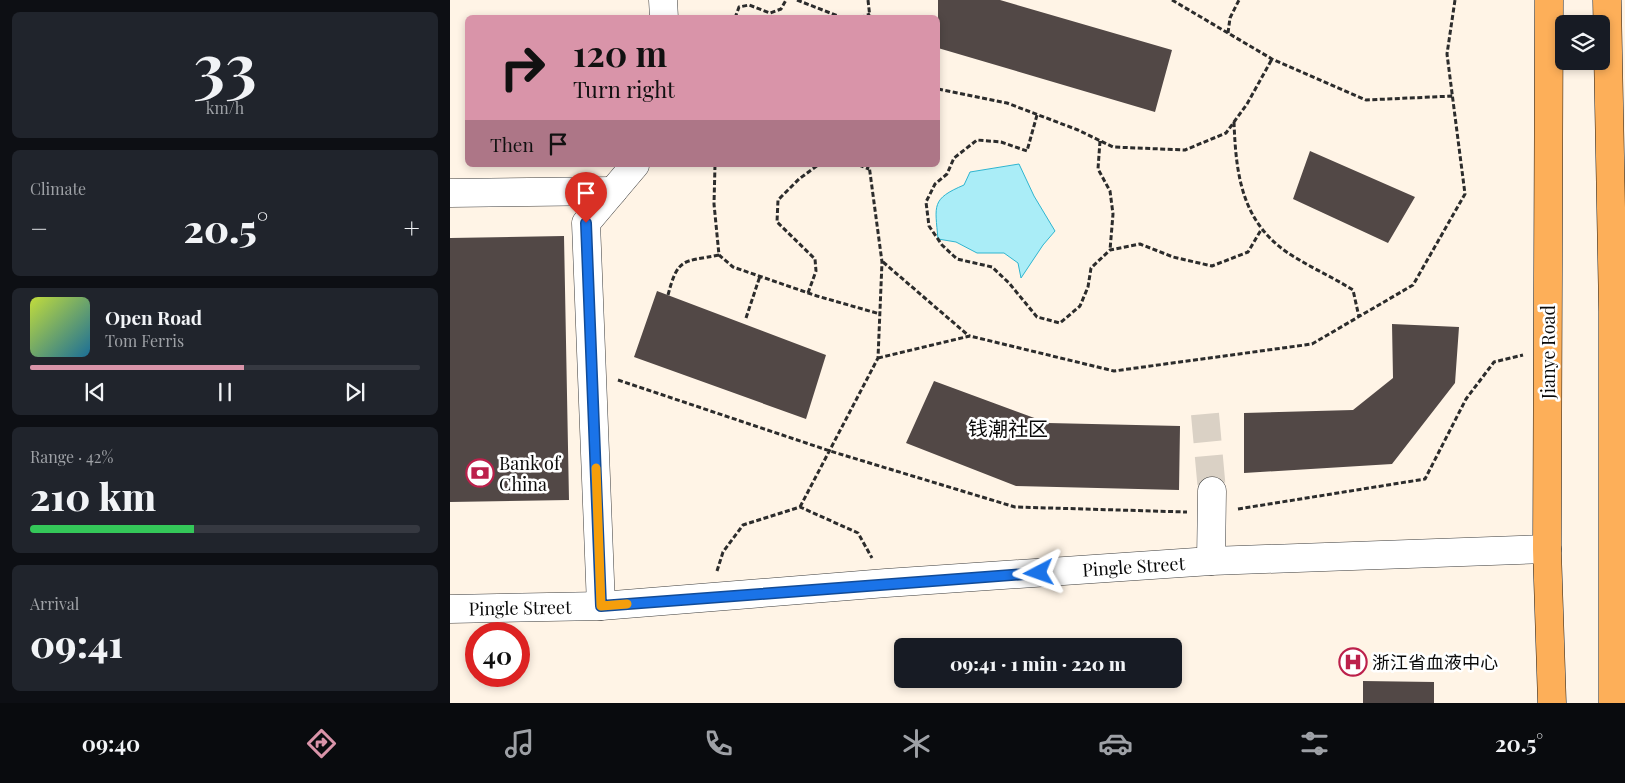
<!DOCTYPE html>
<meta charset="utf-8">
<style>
:root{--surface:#171b24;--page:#20242c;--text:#f1f3f6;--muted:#9ea1a6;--line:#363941;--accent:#d994a9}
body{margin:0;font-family:"Playfair Display","Noto Sans SC",serif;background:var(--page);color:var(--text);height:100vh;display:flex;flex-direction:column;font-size:19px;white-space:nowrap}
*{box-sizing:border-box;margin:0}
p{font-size:16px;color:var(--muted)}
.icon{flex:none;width:28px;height:28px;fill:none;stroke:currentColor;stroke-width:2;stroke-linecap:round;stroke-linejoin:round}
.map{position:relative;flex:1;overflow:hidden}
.sheet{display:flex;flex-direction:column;gap:12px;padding:12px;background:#0d0f14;width:450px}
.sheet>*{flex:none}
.banner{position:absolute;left:15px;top:15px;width:475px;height:152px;border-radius:8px;box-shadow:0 2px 8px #0003;background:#d994a9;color:#111;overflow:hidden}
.tools{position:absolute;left:1105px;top:15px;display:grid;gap:10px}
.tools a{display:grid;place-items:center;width:55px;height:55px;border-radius:8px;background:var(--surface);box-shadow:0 2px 8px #0003;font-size:25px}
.speed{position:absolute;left:15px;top:622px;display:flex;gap:10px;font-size:25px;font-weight:700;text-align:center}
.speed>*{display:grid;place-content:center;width:65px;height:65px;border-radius:50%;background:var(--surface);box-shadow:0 2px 8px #0003;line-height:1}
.speed .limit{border:8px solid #d22;background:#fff;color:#111}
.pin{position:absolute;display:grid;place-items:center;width:42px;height:42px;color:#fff;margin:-51px -21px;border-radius:50% 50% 50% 0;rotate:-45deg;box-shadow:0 0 5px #0007}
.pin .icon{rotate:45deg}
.me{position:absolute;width:55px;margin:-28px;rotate:266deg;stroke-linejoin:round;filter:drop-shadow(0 0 4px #0008)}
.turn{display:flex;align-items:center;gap:18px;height:105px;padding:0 25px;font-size:22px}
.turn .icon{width:65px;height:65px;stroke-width:2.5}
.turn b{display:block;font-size:35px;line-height:42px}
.then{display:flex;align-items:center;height:48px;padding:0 25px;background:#0003;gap:10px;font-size:19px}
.big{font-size:38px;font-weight:800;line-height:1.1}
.sheet .card{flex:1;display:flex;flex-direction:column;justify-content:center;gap:8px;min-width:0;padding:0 18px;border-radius:8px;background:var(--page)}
.sheet .dial{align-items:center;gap:0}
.dial b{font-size:65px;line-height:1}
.song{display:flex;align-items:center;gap:15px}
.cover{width:60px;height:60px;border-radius:8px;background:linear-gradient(135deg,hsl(70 70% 55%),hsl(200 70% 35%))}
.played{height:5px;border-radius:2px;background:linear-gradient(90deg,var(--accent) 55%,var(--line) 55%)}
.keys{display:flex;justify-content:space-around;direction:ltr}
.heat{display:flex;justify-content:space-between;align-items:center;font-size:28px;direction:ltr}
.charge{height:8px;border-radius:4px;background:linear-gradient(90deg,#34c759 42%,var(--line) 0)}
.trip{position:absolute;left:444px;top:638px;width:288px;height:50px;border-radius:8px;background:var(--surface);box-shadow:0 2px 8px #0003;font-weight:800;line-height:50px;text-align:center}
.dock{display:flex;height:80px;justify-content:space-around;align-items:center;background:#090b0e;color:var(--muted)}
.dock .icon{width:35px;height:35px}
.dock .on{color:var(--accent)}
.dock b{font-size:22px;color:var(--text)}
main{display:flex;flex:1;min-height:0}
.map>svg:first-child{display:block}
</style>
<main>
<section class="sheet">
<div class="card dial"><b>33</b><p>km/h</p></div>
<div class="card"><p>Climate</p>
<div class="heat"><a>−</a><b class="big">20.5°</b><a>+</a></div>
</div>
<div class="card">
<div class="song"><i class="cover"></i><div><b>Open Road</b><p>Tom Ferris</p></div></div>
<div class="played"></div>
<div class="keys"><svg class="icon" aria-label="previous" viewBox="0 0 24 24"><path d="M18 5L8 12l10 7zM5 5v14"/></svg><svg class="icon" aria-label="pause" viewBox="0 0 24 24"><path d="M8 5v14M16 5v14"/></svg><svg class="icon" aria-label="next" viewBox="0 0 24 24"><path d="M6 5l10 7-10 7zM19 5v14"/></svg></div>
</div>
<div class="card"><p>Range · 42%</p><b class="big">210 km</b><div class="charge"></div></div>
<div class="card"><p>Arrival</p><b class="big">09:41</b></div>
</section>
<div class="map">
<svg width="1175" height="703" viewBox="0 0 1175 703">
<rect width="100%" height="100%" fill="#fff4e6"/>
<path fill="#aaedf7" stroke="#2fb5d0" d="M569,164L584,196L605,231L593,245L571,278L568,263L554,253H527L506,242L488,239C485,205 481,199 514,185L520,172Z"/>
<path fill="#524846" d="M488,0H550L722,50L705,112L488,48Z
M860,151L965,197L938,243L843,199Z
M114,236L119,500L0,502V238Z
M207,291L376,355L356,419L184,357Z
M942,324L1009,327L1005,383L942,464L794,473V413L903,410L943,378Z
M484,381L598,423L730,426L729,490L566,486L456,443Z
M913,681L984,682V703H913Z"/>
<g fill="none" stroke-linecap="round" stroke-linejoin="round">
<path stroke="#dad1c5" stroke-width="28" stroke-dasharray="28 14" stroke-linecap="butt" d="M755,414L762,491"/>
<g stroke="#3d3d3d" stroke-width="29">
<g id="minor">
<path d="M213,0L214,18"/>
<path d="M0,193L163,191"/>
<path d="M761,561L762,491"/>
<path d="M151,606L136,223L185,165"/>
<path id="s1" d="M0,609L151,606L436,583L761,561L1097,549"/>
</g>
</g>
<g stroke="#1b1b1b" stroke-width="29">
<path id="major" d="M1099,0L1097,549L1102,703
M1157,0L1163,311V703"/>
</g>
<path stroke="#2c2c2c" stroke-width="3" stroke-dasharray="5 2.5" stroke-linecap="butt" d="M347,0L393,18
M418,0L420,18
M722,0L822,59L916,100L1003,96
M285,18L289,7L299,5L320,13L331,9L336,0
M410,18L420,14
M778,33L780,18L789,0
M488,89L557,103L628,130L663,147L735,150L776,133L797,104L822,59
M587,115L577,151L551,142L527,140L504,158L497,174L485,184L476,202L479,226L492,245L507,259L542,267L559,283L587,317L610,323L630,306L638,287L641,268L660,250L690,244L723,257L762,266L798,252L811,230
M784,122C786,179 793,227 846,258C864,269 884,278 903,290L909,317
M650,141L648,169L660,191L663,214L660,250
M265,165L264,204L269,255L283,267L367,296L430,314
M409,165L419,169
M433,262L519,336
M358,293L366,271L365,259L327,222L328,200L349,179L368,165
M218,295C228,257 233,262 269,255
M296,318L310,276
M428,358L520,336L664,371L862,344L963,285L1015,194L997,54L1005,0
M168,380L380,451L565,507L737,512
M350,507L428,358L432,262L419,165
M788,509L975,479L1016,399L1044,362L1073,355
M267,571L273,552L293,525L350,507L408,533L422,558"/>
<use href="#minor" stroke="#fff" stroke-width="28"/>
<use href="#major" stroke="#fdaf59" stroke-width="28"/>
</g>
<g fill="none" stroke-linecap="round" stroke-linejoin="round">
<g stroke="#114b97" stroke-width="12">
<path id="route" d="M136,223L151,606L589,573"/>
</g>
<use href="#route" stroke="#1a73e8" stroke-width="9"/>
<path stroke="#f59e0b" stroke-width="9" d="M146,468L151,606L177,604"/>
</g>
<defs>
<g id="bank-ring" transform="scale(1.4375)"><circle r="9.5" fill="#fff" stroke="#bc204b" stroke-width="1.5"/><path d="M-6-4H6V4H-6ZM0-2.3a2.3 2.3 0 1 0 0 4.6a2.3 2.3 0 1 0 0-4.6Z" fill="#bc204b"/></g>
<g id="hospital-ring" transform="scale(1.4375)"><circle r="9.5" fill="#fff" stroke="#bc204b" stroke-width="1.5"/><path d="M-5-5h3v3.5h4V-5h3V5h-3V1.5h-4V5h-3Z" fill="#bc204b"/></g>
</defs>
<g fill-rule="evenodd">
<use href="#bank-ring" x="30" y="473"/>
<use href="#hospital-ring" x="903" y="662"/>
</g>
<g text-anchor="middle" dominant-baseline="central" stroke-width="5" stroke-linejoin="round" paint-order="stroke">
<g font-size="18" fill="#0a0a0a" stroke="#fff">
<text transform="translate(1098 352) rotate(-90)">Jianye Road</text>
<text stroke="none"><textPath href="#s1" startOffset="685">Pingle Street</textPath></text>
<text stroke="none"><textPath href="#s1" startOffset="70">Pingle Street</textPath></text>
</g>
<g font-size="18" fill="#0a0a0a" stroke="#fff" text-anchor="start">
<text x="49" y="463">Bank of<tspan x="49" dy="21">China</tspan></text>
<text x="922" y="662">浙江省血液中心</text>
</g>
<g font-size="20" fill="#0a0a0a" stroke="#fff">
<text x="558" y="427">钱潮社区</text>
</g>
</g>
</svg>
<div class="tools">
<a><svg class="icon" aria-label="layers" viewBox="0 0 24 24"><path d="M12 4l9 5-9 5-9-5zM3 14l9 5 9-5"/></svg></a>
</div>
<div class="speed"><div class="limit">40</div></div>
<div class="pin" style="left:136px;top:223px;background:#d93025"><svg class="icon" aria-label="arrive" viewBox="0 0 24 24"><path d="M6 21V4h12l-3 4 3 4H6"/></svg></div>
<svg class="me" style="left:589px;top:573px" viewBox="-20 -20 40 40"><path d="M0-17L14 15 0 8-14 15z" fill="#1a73e8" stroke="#fff" stroke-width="4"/></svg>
<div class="trip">09:41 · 1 min · 220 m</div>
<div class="banner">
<div class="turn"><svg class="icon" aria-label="right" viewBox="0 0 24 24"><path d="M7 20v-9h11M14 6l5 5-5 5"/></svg><div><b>120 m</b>Turn right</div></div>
<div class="then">Then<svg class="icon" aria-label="arrive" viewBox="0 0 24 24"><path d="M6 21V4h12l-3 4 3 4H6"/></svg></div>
</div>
</div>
</main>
<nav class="dock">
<b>09:40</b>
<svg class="icon on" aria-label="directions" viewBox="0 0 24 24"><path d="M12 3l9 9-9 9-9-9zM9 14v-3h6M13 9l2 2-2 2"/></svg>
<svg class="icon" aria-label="music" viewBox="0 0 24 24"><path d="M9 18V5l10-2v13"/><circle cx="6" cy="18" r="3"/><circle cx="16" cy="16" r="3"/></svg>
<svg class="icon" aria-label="phone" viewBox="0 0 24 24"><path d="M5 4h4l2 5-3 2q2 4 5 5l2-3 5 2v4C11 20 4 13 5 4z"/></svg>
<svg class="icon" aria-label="climate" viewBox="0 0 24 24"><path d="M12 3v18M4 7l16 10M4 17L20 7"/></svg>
<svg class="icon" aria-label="car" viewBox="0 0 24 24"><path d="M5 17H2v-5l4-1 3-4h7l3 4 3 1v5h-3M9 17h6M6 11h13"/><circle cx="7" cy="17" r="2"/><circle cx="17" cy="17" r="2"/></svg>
<svg class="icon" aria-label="filters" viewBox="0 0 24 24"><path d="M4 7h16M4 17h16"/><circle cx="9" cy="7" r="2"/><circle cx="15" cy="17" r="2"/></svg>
<b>20.5°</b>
</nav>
